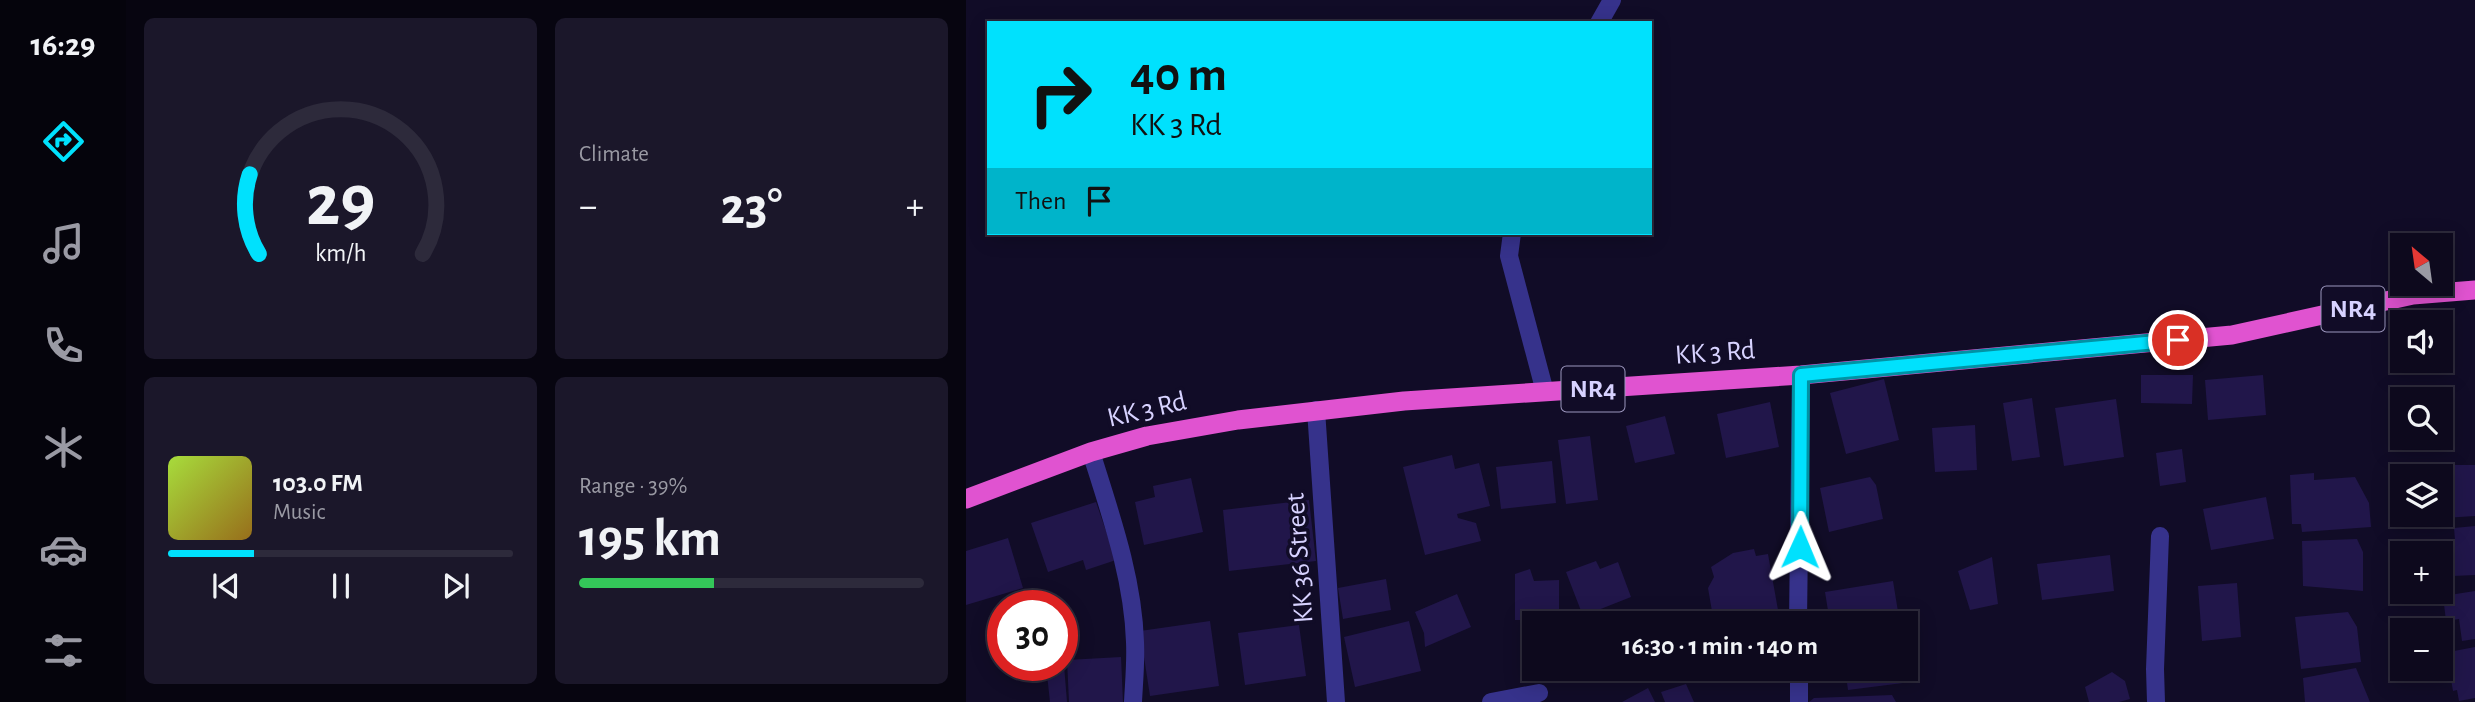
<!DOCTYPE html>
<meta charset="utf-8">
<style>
:root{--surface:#0d091d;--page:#1b172a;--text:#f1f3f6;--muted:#9a9aa4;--line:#2d2a3b;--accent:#00e1fd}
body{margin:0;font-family:"Alegreya Sans",sans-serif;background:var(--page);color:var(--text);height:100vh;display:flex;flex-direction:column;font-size:26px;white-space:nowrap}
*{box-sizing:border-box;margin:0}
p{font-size:23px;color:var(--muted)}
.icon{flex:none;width:38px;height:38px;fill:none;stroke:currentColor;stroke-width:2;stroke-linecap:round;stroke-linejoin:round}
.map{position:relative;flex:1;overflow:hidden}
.side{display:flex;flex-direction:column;gap:18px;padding:18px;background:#070510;width:840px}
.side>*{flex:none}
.hud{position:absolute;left:21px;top:21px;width:665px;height:214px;border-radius:0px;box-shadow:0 4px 18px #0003,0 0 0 2px var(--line);background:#00e1fd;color:#111;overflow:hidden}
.needle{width:46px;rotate:331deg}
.controls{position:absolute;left:1424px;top:233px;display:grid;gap:14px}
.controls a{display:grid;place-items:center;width:63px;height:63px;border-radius:0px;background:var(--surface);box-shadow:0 4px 18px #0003,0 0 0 2px var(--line);font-size:35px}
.speed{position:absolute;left:21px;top:590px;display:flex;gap:14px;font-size:35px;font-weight:700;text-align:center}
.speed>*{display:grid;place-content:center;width:91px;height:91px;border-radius:50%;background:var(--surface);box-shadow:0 4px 18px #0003,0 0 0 2px var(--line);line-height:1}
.speed .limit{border:10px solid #d22;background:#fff;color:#111}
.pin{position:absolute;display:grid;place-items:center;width:60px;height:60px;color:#fff;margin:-30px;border:4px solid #fff;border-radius:50%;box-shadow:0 2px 7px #0007}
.me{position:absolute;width:77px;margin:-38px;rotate:1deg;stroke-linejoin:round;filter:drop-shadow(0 0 5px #0008)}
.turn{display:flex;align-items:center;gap:24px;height:147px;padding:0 28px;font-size:32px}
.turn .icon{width:91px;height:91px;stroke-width:2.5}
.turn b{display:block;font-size:49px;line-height:60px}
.then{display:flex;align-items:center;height:66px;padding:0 28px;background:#0003;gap:14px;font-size:26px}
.big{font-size:52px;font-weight:700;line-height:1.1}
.side .card{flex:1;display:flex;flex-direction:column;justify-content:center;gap:10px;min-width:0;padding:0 24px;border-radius:10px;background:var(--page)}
.side .dial{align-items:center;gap:0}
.dial svg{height:182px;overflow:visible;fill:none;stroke:var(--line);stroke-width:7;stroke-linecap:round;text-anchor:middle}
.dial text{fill:var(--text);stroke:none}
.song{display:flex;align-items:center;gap:21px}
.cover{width:84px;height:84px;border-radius:10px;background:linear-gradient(135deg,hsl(80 70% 55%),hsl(40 70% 35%))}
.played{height:7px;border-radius:4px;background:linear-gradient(90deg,var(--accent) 25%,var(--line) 25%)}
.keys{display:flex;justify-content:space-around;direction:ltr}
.heat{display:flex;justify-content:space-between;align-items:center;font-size:38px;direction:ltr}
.charge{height:10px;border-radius:5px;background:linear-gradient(90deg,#34c759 39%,var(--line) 0)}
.side .tiles{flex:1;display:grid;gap:18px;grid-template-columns:repeat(2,1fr)}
.trip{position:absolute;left:556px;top:611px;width:396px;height:70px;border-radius:0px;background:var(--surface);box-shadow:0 4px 18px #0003,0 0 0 2px var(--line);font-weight:700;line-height:70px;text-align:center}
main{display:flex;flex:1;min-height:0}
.tabs{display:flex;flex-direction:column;width:126px;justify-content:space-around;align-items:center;background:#05040c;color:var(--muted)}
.tabs .icon{width:49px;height:49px}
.tabs .selected{color:var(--accent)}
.tabs b{font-size:32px;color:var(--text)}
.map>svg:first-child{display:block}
</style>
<main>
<nav class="tabs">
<b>16:29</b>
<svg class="icon selected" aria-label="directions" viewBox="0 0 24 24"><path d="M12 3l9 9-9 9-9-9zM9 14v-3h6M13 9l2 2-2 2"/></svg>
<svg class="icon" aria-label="music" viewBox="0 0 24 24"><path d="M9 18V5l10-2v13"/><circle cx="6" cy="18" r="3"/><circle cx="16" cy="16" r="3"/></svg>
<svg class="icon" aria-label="phone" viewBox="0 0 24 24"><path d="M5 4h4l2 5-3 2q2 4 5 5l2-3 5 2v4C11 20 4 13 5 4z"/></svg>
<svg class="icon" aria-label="climate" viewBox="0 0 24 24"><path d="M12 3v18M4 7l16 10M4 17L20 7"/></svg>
<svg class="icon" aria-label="car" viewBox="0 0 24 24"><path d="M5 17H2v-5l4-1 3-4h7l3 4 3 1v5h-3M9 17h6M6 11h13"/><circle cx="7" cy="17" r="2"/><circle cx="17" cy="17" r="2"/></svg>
<svg class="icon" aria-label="filters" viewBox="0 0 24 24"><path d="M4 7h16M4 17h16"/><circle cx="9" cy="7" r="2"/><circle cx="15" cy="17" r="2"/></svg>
</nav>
<section class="side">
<div class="tiles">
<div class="card dial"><svg viewBox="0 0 100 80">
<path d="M14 69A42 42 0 1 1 86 69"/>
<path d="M14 69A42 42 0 0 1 10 34" stroke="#00e1fd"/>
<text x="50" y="56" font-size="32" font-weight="700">29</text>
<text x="50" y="72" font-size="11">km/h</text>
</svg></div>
<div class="card"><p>Climate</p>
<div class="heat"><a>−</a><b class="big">23°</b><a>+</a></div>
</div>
<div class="card">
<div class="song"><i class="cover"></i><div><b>103.0 FM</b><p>Music</p></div></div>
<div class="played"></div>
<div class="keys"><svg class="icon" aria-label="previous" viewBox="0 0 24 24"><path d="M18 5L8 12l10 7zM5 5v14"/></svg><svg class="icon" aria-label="pause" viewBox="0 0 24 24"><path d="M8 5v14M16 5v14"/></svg><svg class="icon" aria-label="next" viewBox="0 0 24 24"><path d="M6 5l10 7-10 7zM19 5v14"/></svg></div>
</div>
<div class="card"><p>Range · 39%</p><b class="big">195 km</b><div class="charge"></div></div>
</div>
</section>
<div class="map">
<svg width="1509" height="702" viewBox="0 0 1509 702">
<rect width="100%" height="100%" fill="#110c27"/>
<path fill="#21164a" d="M1175,375H1227L1226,404L1175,403Z
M1297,375L1300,415L1242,420L1239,380Z
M918,379L933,440L880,454L864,393Z
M1066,398L1074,457L1046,461L1037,403Z
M1150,399L1158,457L1098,466L1089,408Z
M804,402L813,447L760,458L751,414Z
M699,416L709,454L669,463L660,426Z
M1009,425L1011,470L969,472L966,428Z
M624,436L632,500L600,504L592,440Z
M1216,449L1220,482L1194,486L1190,453Z
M486,455L489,469L513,463L524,506L491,514L492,518L510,523L515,541L459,555L437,467Z
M586,461L590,503L535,509L530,467Z
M1477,465H1509V516L1478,518L1475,515Z
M1348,473V480L1389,477L1403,503L1405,527L1336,532L1335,524H1326L1324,475Z
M904,477L910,485L917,519L863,532L854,488Z
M225,478L237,532L178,545L169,502L189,497L187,486Z
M1300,497L1308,539L1245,550L1237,509Z
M343,500L350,561L263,571L257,510Z
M130,502L150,560L120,570L117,560L82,572L65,523Z
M1509,526V575L1487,576L1479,570L1481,540H1489L1488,528Z
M42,538L57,588L0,605V551Z
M1391,539L1397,552V591L1337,586L1336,541Z
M788,549L790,556L802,554L812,610L792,614L794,623H748L742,588L748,577L745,567L767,553Z
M1144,555L1148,591L1076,600L1071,564Z
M1026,557L1032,604L1004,610L992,571Z
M630,561L634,569L652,562L665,597L617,616L600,572Z
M564,569L568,581L593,580V620H549V574Z
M420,579L425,610L377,619L372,588Z
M927,581L933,618L904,623H864L859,592Z
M1271,583L1275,637L1236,641L1232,586Z
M1509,591V639L1496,641L1493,619L1480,621L1477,596Z
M491,594L505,627L459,647L458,633L449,612Z
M1382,612L1391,627L1395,662L1335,669L1329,617Z
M244,621L253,686L184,696L174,631Z
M443,621L455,671L389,687L378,637Z
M333,625L340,676L279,685L272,633Z
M1509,647V698L1493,701L1491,690L1487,691L1482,662L1489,661L1488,651Z
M155,657L157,702H103L101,660Z
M80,665H98L101,702H84Z
M879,668H935L937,683L882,690Z
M1390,668L1404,702H1339L1337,678Z
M1146,672L1159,681L1164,699L1153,702H1123L1119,687Z
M720,684L728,702H699L695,692Z
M682,688L689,702H656Z
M926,695L930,702H843L848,698Z"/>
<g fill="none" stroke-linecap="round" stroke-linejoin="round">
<path stroke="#36328b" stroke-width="18" d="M633,23L646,0
M546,233L543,256L579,392
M350,410L370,702
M125,452C144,513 167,577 169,642C170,662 168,682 167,702
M832,623L835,375
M833,668V702
M525,702L573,693
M1190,702L1189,669L1194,536"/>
<path stroke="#e053d0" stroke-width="19" d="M0,499L125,452L181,436L272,420L438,401L835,375L1266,335L1447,295L1509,290"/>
</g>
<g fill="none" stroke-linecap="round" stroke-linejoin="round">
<g stroke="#0092a4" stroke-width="18">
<path id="route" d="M834,547L835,375L1212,340"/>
</g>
<use href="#route" stroke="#00e1fd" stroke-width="12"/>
</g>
<g text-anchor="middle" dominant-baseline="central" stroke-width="7" stroke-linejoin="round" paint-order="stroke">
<g fill="#110c27" stroke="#9c97be" stroke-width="2">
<rect x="1355.5" y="286.5" width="63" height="45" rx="5"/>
<rect x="595.5" y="366.5" width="63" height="45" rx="5"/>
</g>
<g font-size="26" font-weight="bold" fill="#d7d2ff">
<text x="1387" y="309">NR4</text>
<text x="627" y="389">NR4</text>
</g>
<g font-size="28" fill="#d7d2ff" stroke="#110c27">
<text transform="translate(749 353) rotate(-4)">KK 3 Rd</text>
<text transform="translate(181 410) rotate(-13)">KK 3 Rd</text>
<text transform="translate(334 558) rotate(-94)">KK 36 Street</text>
</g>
</g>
</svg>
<div class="controls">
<a><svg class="needle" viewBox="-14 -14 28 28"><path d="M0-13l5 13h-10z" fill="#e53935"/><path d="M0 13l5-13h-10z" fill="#9a9aa4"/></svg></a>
<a><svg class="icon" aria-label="sound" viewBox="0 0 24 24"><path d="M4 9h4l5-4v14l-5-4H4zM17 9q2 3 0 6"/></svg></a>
<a><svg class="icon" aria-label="search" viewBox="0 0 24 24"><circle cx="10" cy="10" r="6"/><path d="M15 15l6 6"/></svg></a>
<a><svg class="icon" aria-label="layers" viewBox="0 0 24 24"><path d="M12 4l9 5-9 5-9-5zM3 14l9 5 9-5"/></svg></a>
<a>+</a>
<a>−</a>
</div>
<div class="speed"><div class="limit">30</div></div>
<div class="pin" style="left:1212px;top:340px;background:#d93025"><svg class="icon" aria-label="arrive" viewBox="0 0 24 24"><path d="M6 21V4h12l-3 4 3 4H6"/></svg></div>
<svg class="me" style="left:834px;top:547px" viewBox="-20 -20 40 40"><path d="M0-17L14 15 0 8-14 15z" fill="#00e1fd" stroke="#fff" stroke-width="4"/></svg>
<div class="trip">16:30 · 1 min · 140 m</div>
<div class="hud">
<div class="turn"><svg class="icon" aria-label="right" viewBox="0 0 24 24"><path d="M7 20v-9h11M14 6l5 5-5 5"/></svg><div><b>40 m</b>KK 3 Rd</div></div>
<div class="then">Then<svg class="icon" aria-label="arrive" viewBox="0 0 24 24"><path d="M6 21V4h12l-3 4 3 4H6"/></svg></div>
</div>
</div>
</main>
